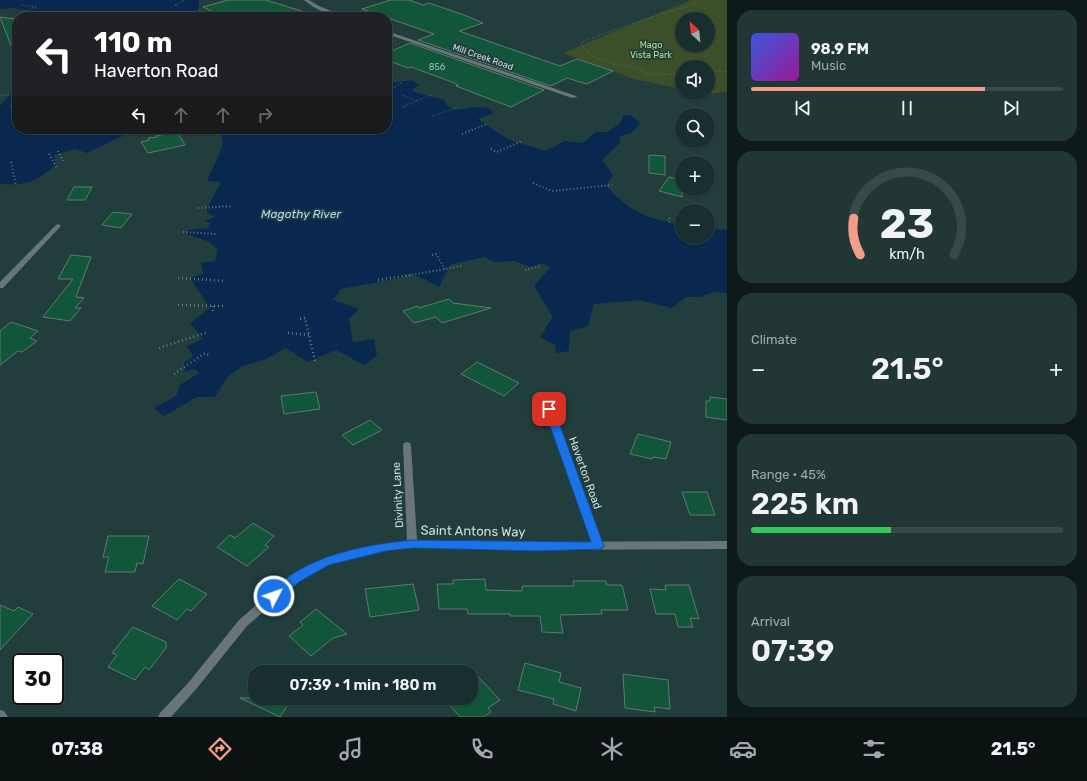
<!DOCTYPE html>
<meta charset="utf-8">
<style>
:root{--surface:#192e2e;--page:#223636;--text:#f1f3f6;--muted:#9fa8aa;--line:#374a4a;--accent:#f49e89}
body{margin:0;font-family:Rubik,sans-serif;background:var(--page);color:var(--text);height:100vh;display:flex;flex-direction:column;font-size:15px;white-space:nowrap}
*{box-sizing:border-box;margin:0}
p{font-size:13px;color:var(--muted)}
.icon{flex:none;width:22px;height:22px;fill:none;stroke:currentColor;stroke-width:2;stroke-linecap:round;stroke-linejoin:round}
.map{position:relative;flex:1;overflow:hidden}
.sheet{display:flex;flex-direction:column;gap:10px;padding:10px;background:#0e1919;width:360px}
.sheet>*{flex:none}
.top-card{position:absolute;left:12px;top:12px;width:380px;height:122px;border-radius:16px;box-shadow:0 1px 3px #0004,0 0 0 1px var(--line);background:#202124;color:#fff;overflow:hidden}
.needle{width:26px;rotate:333deg}
.tools{position:absolute;left:675px;top:12px;display:grid;gap:8px}
.tools a{display:grid;place-items:center;width:40px;height:40px;border-radius:50%;background:var(--surface);box-shadow:0 1px 3px #0004,0 0 0 1px var(--line);font-size:20px}
.speed{position:absolute;left:12px;top:653px;display:flex;gap:8px;font-size:20px;font-weight:700;text-align:center}
.speed>*{display:grid;place-content:center;width:52px;height:52px;border-radius:50%;background:var(--surface);box-shadow:0 1px 3px #0004,0 0 0 1px var(--line);line-height:1}
.speed .limit{border:2px solid #111;border-radius:6px;background:#fff;color:#111}
.pin{position:absolute;display:grid;place-items:center;width:34px;height:34px;color:#fff;margin:-17px;border-radius:8px;box-shadow:0 2px 6px #0006}
.me{position:absolute;width:44px;margin:-22px;rotate:49deg;stroke-linejoin:round;filter:drop-shadow(0 0 3px #0008)}
.turn{display:flex;align-items:center;gap:14px;height:84px;padding:0 16px;font-size:18px}
.turn .icon{width:52px;height:52px;stroke-width:2.5}
.turn b{display:block;font-size:28px;line-height:34px}
.lanes{display:flex;align-items:center;height:38px;padding:0 16px;background:#0003;justify-content:center;gap:20px;direction:ltr}
.lanes .off{opacity:.35}
.big{font-size:30px;font-weight:600;line-height:1.1}
.sheet .tile{flex:1;display:flex;flex-direction:column;justify-content:center;gap:6px;min-width:0;padding:0 14px;border-radius:16px;background:var(--page)}
.sheet .dial{align-items:center;gap:0}
.dial svg{height:104px;overflow:visible;fill:none;stroke:var(--line);stroke-width:7;stroke-linecap:round;text-anchor:middle}
.dial text{fill:var(--text);stroke:none}
.song{display:flex;align-items:center;gap:12px}
.cover{width:48px;height:48px;border-radius:6px;background:linear-gradient(135deg,hsl(230 70% 55%),hsl(300 70% 35%))}
.played{height:4px;border-radius:2px;background:linear-gradient(90deg,var(--accent) 75%,var(--line) 75%)}
.keys{display:flex;justify-content:space-around;direction:ltr}
.heat{display:flex;justify-content:space-between;align-items:center;font-size:22px;direction:ltr}
.charge{height:6px;border-radius:3px;background:linear-gradient(90deg,#34c759 45%,var(--line) 0)}
.trip{position:absolute;left:248px;top:665px;width:230px;height:40px;border-radius:16px;background:var(--surface);box-shadow:0 1px 3px #0004,0 0 0 1px var(--line);font-weight:600;line-height:40px;text-align:center}
.dock{display:flex;height:64px;justify-content:space-around;align-items:center;background:#0a1212;color:var(--muted)}
.dock .icon{width:28px;height:28px}
.dock .active{color:var(--accent)}
.dock b{font-size:18px;color:var(--text)}
main{display:flex;flex:1;min-height:0}
.map>svg:first-child{display:block}
</style>
<main>
<div class="map">
<svg width="727" height="717" viewBox="0 0 727 717">
<rect width="100%" height="100%" fill="#213e3d"/>
<path fill="#3d4f28" fill-rule="evenodd" d="M691,0H727V92L707,94L700,93H708V67H682V89L634,79L563,53ZM682,19H708V45H682Z"/>
<path fill="#08284f" d="M0,0H199L198,17H52L48,14L14,8L0,9Z
M412,80L419,85L411,91L444,100L447,105L454,110L476,107L489,108L494,113L478,119L509,140L546,151L565,141L583,143L596,132H607L621,123L623,115H630L641,123L631,133L620,136V143L602,160L613,175L606,185C628,211 648,220 682,224V237H708V228L727,230V293L713,292L701,297H686L672,308L639,300L594,304L588,326L570,331L569,351L556,353L555,345L540,337L553,317L534,286L550,268L541,263L531,267L514,261L494,262L484,257L450,265L439,287L415,275L341,289L333,300L359,309L349,319L353,342L374,339L377,356L364,365L336,350L308,362L286,348L266,359L243,366L227,377L215,397H197L164,416L154,408L176,396L180,385L199,373L195,369L185,372L184,363L193,356L187,346L203,339L190,323L210,308L190,278L203,274L201,263L215,261L218,249L207,241L187,234L188,230L208,228L210,223L205,221L215,217L206,211L221,182L207,181L223,145L221,133L207,129H387V84Z
M17,86V129L135,130L87,153L75,149L54,155L56,165C33,183 29,185 0,184V106Z"/>
<path fill="#11563a" stroke="#61796c" d="M228,0H266L311,14V17H224L203,7Z
M391,0H409L423,5L429,3L464,15L483,23L459,31L560,66L577,59L613,71L587,84L567,78L551,86L418,40L434,34L362,9Z
M0,17L17,19V59H16Z
M410,43L544,90L511,107L456,86L458,85L452,82L411,67L408,68L387,60V53Z
M177,132L185,145L148,153L141,142L149,140L148,138L157,137L156,136Z
M649,155L665,156V175L649,173Z
M669,177L682,180V197L659,191Z
M74,187H92L85,200H67Z
M113,212L132,214L121,228L102,225Z
M71,255L91,257L76,297L84,298L75,308H81L70,321L43,317L73,279H58Z
M449,299L453,303L491,308L442,323L436,317L414,323L403,311L418,306L419,308Z
M11,322L38,331L30,338L37,341L22,352L18,351L0,365V331Z
M477,362L519,383L504,396L461,374Z
M316,392L320,409L284,414L281,396Z
M710,397L727,399V420L706,417V401H710Z
M370,420L382,430L353,445L342,435Z
M638,434L671,442L666,459L653,457L652,459L630,454Z
M682,492H707L715,515H690Z
M253,523L274,536L265,545L269,547L247,566L217,547L230,535L235,538Z
M108,536H149L143,564L137,563L135,572H105L109,557H103Z
M179,579L207,594L191,611L187,609L177,620L152,606Z
M485,579L486,590L522,591V586H574L573,581H606L607,585H622L628,610H601L602,614L560,615L563,633L542,632L540,616H510V614H468L467,609H439L437,584H453V580Z
M413,584L419,610L370,617L365,589Z
M665,585H689L699,619L690,618L693,627H678L675,614H656L650,589L666,590Z
M0,605L14,611L18,607L33,614L0,650Z
M316,609L347,634L333,638L311,656L289,636L303,625L300,622Z
M133,627L166,642V648L149,670L145,667L135,680L108,667L117,655L112,653Z
M525,663L561,673L559,682L581,688L576,711L553,704L554,699L518,690Z
M471,669L500,700L488,708L491,712L484,717H460L443,698H471Z
M623,674L668,680L670,709L654,707L655,712L625,708Z
M240,698H292L280,717Z"/>
<g fill="none" stroke-linecap="round" stroke-linejoin="round">
<path stroke="#617a79" stroke-width="1.5" stroke-dasharray="0.5 2" stroke-linecap="butt" d="M178,6L175,5L185,0
M21,13L35,7L22,5
M182,14L203,9
M708,72L727,71
M682,73L653,75L632,67L613,64L590,55L581,44L586,40L661,14L690,6L698,0
M387,87L393,88L401,83
M1,95H17
M402,95L417,101
M16,105L11,106L17,97
M403,107L433,94
M432,116L458,107"/>
<path stroke="#617a79" stroke-width="2" stroke-dasharray="1 2.5" stroke-linecap="butt" d="M462,134L487,124
M491,149L497,152L522,141
M58,151L64,162
M49,154L57,168
M11,162L16,185
M533,183L552,191L612,185
M198,208L233,206
M669,218L670,225
M183,232L216,234
M688,243L691,237
M432,255L436,254L445,269
M525,270L542,266
M405,276L462,266"/>
<path stroke="#617a79" stroke-width="2.5" stroke-dasharray="1 3" stroke-linecap="butt" d="M178,278L225,281
M378,280L411,275
M178,305L223,306
M213,306V312
M300,319L305,318L315,361
M288,333L309,335
M159,348L208,332
M174,374L205,353L209,355"/>
<path fill="#697579" fill-rule="evenodd" d="M549,406L553,409L603,546L601,549L598,550L595,549L593,546L545,409Z"/>
<path fill="#697579" fill-rule="evenodd" d="M304,0H309L319,6L346,17C332,17 314,9 304,0Z
M387,31L576,96L577,97L572,98L387,34Z
M58,224L61,226L60,227L3,288H0V282L56,225Z
M407,442L410,443L411,445L417,540L536,542L727,541V549L536,550L412,548L386,551L329,564L299,581L247,626L197,688L171,717H158L160,713L189,682L239,620L291,575L326,557L386,543L407,541L403,445L404,443Z
M0,710L4,711L8,717H0Z"/>
</g>
<path fill="#1a73e8" stroke="#114b97" d="M549,406L554,409L604,546L602,549L536,551L412,548L386,551L329,565L299,582L278,600L274,601L270,600L268,596L270,593C277,587 283,580 291,575C326,552 371,544 412,540L591,542L544,409Z"/>
<g text-anchor="middle" dominant-baseline="central" stroke-width="3.5" stroke-linejoin="round" paint-order="stroke">
<g font-size="9" fill="#b9de90" stroke="#213e3d">
<text x="651" y="45">Mago<tspan x="651" dy="10">Vista Park</tspan></text>
</g>
<g font-size="9" fill="#cedfde" stroke="#213e3d">
<text transform="translate(483 57) rotate(19)">Mill Creek Road</text>
</g>
<g font-size="9" fill="#9fbdb5">
<text x="437" y="67">856</text>
</g>
<g font-size="11" fill="#cedfde" stroke="#213e3d">
<text transform="translate(585 473) rotate(70)">Haverton Road</text>
<text transform="translate(398 495) rotate(-93)">Divinity Lane</text>
</g>
<g font-size="12" font-style="italic" fill="#b3d2fb" stroke="#213e3d">
<text x="301" y="214">Magothy River</text>
</g>
<g font-size="13" fill="#cedfde" stroke="#213e3d">
<text transform="translate(473 531) rotate(1)">Saint Antons Way</text>
</g>
</g>
</svg>
<div class="tools">
<a><svg class="needle" viewBox="-14 -14 28 28"><path d="M0-13l5 13h-10z" fill="#e53935"/><path d="M0 13l5-13h-10z" fill="#9fa8aa"/></svg></a>
<a><svg class="icon" aria-label="sound" viewBox="0 0 24 24"><path d="M4 9h4l5-4v14l-5-4H4zM17 9q2 3 0 6"/></svg></a>
<a><svg class="icon" aria-label="search" viewBox="0 0 24 24"><circle cx="10" cy="10" r="6"/><path d="M15 15l6 6"/></svg></a>
<a>+</a>
<a>−</a>
</div>
<div class="speed"><div class="limit">30</div></div>
<div class="pin" style="left:549px;top:409px;background:#d93025"><svg class="icon" aria-label="arrive" viewBox="0 0 24 24"><path d="M6 21V4h12l-3 4 3 4H6"/></svg></div>
<svg class="me" style="left:274px;top:596px" viewBox="-20 -20 40 40"><circle r="17" fill="#1a73e8" stroke="#fff" stroke-width="3"/><path d="M0-11L8 9 0 5-8 9z" fill="#fff"/></svg>
<div class="trip">07:39 · 1 min · 180 m</div>
<div class="top-card">
<div class="turn"><svg class="icon" aria-label="left" viewBox="0 0 24 24"><path d="M17 20v-9H6M10 6l-5 5 5 5"/></svg><div><b>110 m</b>Haverton Road</div></div>
<div class="lanes"><svg class="icon" aria-label="left" viewBox="0 0 24 24"><path d="M17 20v-9H6M10 6l-5 5 5 5"/></svg><svg class="icon off" aria-label="ahead" viewBox="0 0 24 24"><path d="M12 20V5M6 11l6-6 6 6"/></svg><svg class="icon off" aria-label="ahead" viewBox="0 0 24 24"><path d="M12 20V5M6 11l6-6 6 6"/></svg><svg class="icon off" aria-label="right" viewBox="0 0 24 24"><path d="M7 20v-9h11M14 6l5 5-5 5"/></svg></div>
</div>
</div>
<section class="sheet">
<div class="tile">
<div class="song"><i class="cover"></i><div><b>98.9 FM</b><p>Music</p></div></div>
<div class="played"></div>
<div class="keys"><svg class="icon" aria-label="previous" viewBox="0 0 24 24"><path d="M18 5L8 12l10 7zM5 5v14"/></svg><svg class="icon" aria-label="pause" viewBox="0 0 24 24"><path d="M8 5v14M16 5v14"/></svg><svg class="icon" aria-label="next" viewBox="0 0 24 24"><path d="M6 5l10 7-10 7zM19 5v14"/></svg></div>
</div>
<div class="tile dial"><svg viewBox="0 0 100 80">
<path d="M14 69A42 42 0 1 1 86 69"/>
<path d="M14 69A42 42 0 0 1 9 41" stroke="#f49e89"/>
<text x="50" y="56" font-size="32" font-weight="700">23</text>
<text x="50" y="72" font-size="11">km/h</text>
</svg></div>
<div class="tile"><p>Climate</p>
<div class="heat"><a>−</a><b class="big">21.5°</b><a>+</a></div>
</div>
<div class="tile"><p>Range · 45%</p><b class="big">225 km</b><div class="charge"></div></div>
<div class="tile"><p>Arrival</p><b class="big">07:39</b></div>
</section>
</main>
<nav class="dock">
<b>07:38</b>
<svg class="icon active" aria-label="directions" viewBox="0 0 24 24"><path d="M12 3l9 9-9 9-9-9zM9 14v-3h6M13 9l2 2-2 2"/></svg>
<svg class="icon" aria-label="music" viewBox="0 0 24 24"><path d="M9 18V5l10-2v13"/><circle cx="6" cy="18" r="3"/><circle cx="16" cy="16" r="3"/></svg>
<svg class="icon" aria-label="phone" viewBox="0 0 24 24"><path d="M5 4h4l2 5-3 2q2 4 5 5l2-3 5 2v4C11 20 4 13 5 4z"/></svg>
<svg class="icon" aria-label="climate" viewBox="0 0 24 24"><path d="M12 3v18M4 7l16 10M4 17L20 7"/></svg>
<svg class="icon" aria-label="car" viewBox="0 0 24 24"><path d="M5 17H2v-5l4-1 3-4h7l3 4 3 1v5h-3M9 17h6M6 11h13"/><circle cx="7" cy="17" r="2"/><circle cx="17" cy="17" r="2"/></svg>
<svg class="icon" aria-label="filters" viewBox="0 0 24 24"><path d="M4 7h16M4 17h16"/><circle cx="9" cy="7" r="2"/><circle cx="15" cy="17" r="2"/></svg>
<b>21.5°</b>
</nav>
